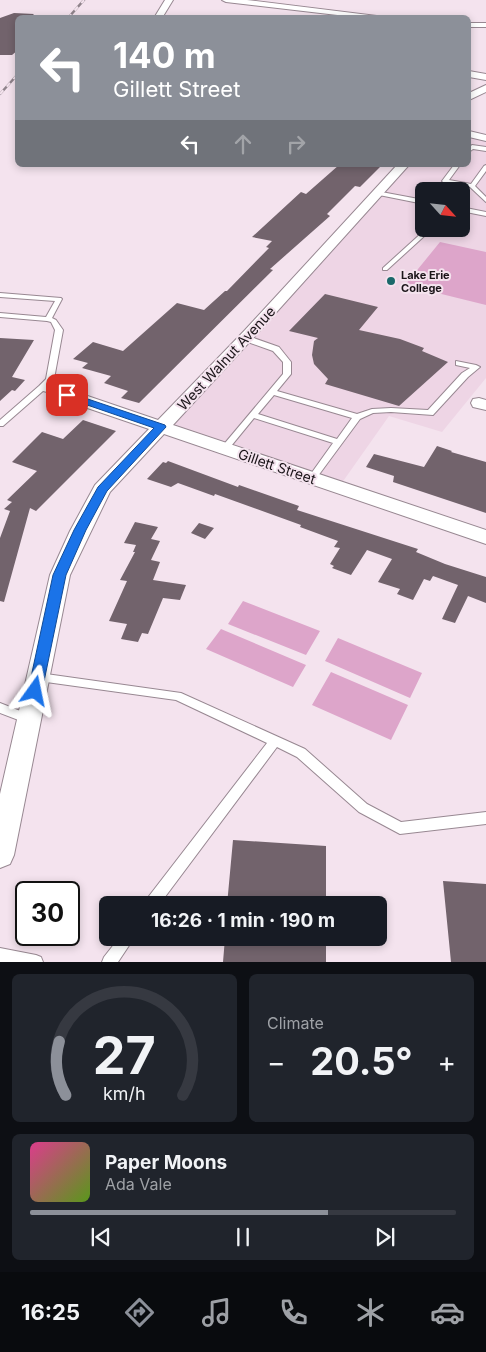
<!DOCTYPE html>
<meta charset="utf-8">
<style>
:root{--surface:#171b24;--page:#20242c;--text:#f1f3f6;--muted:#9ea1a6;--line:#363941;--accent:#8c9099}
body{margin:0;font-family:Inter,sans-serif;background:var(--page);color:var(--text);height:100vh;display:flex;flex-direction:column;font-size:19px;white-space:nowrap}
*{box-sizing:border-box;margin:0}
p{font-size:16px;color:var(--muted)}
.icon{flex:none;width:28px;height:28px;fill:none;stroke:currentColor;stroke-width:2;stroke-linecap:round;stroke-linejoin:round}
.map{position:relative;height:962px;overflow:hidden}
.details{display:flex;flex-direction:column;gap:12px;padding:12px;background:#0d0f14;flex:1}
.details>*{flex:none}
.banner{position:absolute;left:15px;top:15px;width:456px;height:152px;border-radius:8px;box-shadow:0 2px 8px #0003;background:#8c9099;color:#fff;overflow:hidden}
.needle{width:32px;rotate:117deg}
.tools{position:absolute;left:415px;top:182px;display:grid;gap:10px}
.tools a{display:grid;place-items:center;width:55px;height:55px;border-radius:8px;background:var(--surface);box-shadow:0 2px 8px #0003;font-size:25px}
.speed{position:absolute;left:15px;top:881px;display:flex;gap:10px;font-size:25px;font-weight:700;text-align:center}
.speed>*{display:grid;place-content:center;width:65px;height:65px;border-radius:50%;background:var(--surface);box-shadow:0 2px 8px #0003;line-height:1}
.speed .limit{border:2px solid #111;border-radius:8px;background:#fff;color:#111}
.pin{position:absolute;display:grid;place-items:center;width:42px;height:42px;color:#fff;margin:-21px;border-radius:10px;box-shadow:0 2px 8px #0006}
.me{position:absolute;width:55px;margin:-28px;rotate:12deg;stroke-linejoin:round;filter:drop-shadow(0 0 4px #0008)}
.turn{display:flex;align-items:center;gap:18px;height:105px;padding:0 15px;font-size:22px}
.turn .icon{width:65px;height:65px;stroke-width:2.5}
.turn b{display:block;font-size:35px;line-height:42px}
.lanes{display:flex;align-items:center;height:48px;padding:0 15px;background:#0003;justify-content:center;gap:25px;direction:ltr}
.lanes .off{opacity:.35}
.big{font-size:38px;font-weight:700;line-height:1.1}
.details .card{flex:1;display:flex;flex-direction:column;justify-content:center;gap:8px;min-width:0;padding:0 18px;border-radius:8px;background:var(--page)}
.details .dial{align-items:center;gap:0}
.dial svg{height:130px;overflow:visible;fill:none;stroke:var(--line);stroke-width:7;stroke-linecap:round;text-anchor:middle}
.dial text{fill:var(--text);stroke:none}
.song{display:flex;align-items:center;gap:15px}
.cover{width:60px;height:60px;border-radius:8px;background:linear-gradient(135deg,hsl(330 70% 55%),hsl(90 70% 35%))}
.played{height:5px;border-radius:2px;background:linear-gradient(90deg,var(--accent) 70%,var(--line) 70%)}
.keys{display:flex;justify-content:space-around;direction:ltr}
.heat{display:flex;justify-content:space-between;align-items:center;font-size:28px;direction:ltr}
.details .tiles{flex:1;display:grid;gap:12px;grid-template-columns:1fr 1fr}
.card:last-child{grid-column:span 2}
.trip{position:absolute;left:99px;top:896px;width:288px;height:50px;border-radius:8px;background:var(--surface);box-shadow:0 2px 8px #0003;font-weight:700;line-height:50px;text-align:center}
.menu{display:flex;height:80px;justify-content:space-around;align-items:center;background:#090b0e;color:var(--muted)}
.menu .icon{width:35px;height:35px}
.menu .on{color:var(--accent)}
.menu b{font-size:22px;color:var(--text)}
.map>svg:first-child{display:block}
</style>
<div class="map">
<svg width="486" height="962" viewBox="0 0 486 962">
<rect width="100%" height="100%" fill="#f4e3ee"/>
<path fill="#eed5e5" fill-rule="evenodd" d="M469,134L486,137V378L442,432L389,416L339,487L161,427L403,165H469ZM424,191H461V229H424Z"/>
<path fill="#dda5ca" d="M440,242L486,252V305L405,285Z
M243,601L320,631L306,655L228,624Z
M221,629L306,665L293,687L206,649Z
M338,638L422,673L410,698L325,661Z
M331,672L408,705L391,740L312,705Z"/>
<path fill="#72636c" d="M14,13L34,14L30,18H18V50L12,55H0V18Z
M339,165H382L360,187L355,186L327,214L330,216L270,269L273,270L139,403L121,398L128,391L104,383L111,376L82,368L88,363L73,359L93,342L123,351L177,303L204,310L225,291H227L269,248L266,247L272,241L252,237L301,192L306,194Z
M325,294L378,307L359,330L400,339L424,348L422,351L448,362L399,406L325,384L328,379L314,364L312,355L314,341L318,338L289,331Z
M0,338L34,340L12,377L25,380L15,391L12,390L0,401Z
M83,420L116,431L36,511L30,508L4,602L0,601V538L10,511L4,509L12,502L7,500L37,471L12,462L42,432L63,439Z
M437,446L452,451L451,452L486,462V513L393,482L394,476L366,467L374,454L424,467Z
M168,461L238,487L239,485L299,506L297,510L418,549L416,552L445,564L486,577V603L468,596L455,623L442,619L458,585L433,576L430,581L424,579L413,600L397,594L400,589L378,582L392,559L367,550L351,575L332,568L334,566L330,564L340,548L334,547L338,541L300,527L301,525L215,494L214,496L178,483L171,487L147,479L163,462L166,463Z
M135,522L158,527L151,539L160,541L151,560L160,562L153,580L186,585L180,600L163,598L148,634L142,633L138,642L121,639L127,624L109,621L127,581L120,580L135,552H133L136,545L124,543Z
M199,523L214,528L205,539L191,533Z
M233,840L326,846V905H227Z
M443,881L486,884V962H451Z
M225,938H326V962H223Z"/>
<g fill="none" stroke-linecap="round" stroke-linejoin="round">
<g stroke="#988892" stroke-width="2">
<path id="service" d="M472,145L486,147V151L473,149L469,152V148Z
M454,165H460L449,180L471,184L484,166L486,165V171L475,186L486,197V202L470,187L443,182L442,181Z
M376,191L424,200V204L374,194L373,193Z
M461,207L486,212V216L461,211Z
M426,229H432L387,270H383V268Z
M0,293L61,298L62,299L52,318L56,320L63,330L54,379L47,387L70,393L71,395L67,397L43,391L3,426H0V420L39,386L46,379L55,330L51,322L47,321L0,317V313L46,317L55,301L0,297Z
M242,336H248L279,347L291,362V374L277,391L357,414L372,409L391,408L428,410L462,373L470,368L456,365V361L476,365L480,367L468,377L433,415L391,412L373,413L360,419L315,480L312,481L308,478L333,443L254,418L227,451H221L220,449L283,374V362L273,351L242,340ZM274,395L352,418L337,439L258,414Z
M39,673L181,693L305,749L367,804L401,822L486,812V824L400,834L359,812L297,757L277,747L159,905H144L146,900L267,743L176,700L39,681L35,680L34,677L35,674Z
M0,703L33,716L35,719L33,722L29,724L0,713Z
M119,938H134L118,962H102L104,957Z
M0,948L36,955L41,957L43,962H0Z"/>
</g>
<g stroke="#988892" stroke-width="2">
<path id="minor" d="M165,0H173L162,18H154Z
M222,0H247L393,18H363L226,2Z
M469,23H486V27H469Z
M469,71L486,74V80L469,77Z
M486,85V92L469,100V93Z
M469,131L486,135V141L469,137Z
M397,165H409L255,336L173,425L486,530V544L164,434L110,492L70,575L14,855L10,864L0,868V794L50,575L70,531L95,485L149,429L61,399L59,395L61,391H73L158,420L245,330Z
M479,398L486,400V410L473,407L471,403L473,399Z"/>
</g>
<use href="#service" fill="#fff" fill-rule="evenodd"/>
<use href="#minor" fill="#fff" fill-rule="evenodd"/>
<g stroke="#8f838b" stroke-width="2.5">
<path id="rail" d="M68,18L84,0
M0,94L18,74"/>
</g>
<use href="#rail" stroke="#f4e3ee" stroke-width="2" stroke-dasharray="5" stroke-linecap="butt"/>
</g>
<path fill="#1a73e8" stroke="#114b97" d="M67,392L165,425L166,427L107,491L86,530L66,575L42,691L40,695L35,697L30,695L28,691L53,575L74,530L98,487L154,428L64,397V393Z"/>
<circle fill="#1a686a" stroke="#f4e3ee" stroke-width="2" cx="391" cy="281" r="5"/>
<g text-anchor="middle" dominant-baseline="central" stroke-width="4" stroke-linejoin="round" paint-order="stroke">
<g font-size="11" font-weight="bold" fill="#1b1519" stroke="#f4e3ee" text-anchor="start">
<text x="401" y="275">Lake Erie<tspan x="401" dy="13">College</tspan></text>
</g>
<g font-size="14" fill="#1b1519" stroke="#f4e3ee">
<text transform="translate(226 358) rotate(-47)">West Walnut Avenue</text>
<text transform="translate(277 466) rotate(19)">Gillett Street</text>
</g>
</g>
</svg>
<div class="tools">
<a><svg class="needle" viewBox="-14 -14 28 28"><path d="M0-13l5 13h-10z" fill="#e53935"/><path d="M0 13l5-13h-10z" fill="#9ea1a6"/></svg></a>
</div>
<div class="speed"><div class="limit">30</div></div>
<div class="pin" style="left:67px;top:395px;background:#d93025"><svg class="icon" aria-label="arrive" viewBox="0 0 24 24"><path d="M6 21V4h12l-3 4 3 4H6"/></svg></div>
<svg class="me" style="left:35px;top:691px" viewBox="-20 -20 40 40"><path d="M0-17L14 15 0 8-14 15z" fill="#1a73e8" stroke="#fff" stroke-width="4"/></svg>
<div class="trip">16:26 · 1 min · 190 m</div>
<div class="banner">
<div class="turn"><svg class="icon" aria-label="left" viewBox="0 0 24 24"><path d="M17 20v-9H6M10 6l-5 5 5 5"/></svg><div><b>140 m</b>Gillett Street</div></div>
<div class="lanes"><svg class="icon" aria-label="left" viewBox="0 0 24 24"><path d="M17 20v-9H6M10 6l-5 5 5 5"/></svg><svg class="icon off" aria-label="ahead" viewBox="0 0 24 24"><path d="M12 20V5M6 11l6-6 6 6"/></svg><svg class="icon off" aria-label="right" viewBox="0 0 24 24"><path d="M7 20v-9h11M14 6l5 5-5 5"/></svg></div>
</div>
</div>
<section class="details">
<div class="tiles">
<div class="card dial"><svg viewBox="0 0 100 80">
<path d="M14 69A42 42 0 1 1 86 69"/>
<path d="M14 69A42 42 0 0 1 10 36" stroke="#8c9099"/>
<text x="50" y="56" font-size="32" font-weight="700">27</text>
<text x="50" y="72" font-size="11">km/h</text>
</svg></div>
<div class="card"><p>Climate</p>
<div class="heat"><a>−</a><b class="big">20.5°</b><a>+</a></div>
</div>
<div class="card">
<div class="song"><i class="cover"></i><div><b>Paper Moons</b><p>Ada Vale</p></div></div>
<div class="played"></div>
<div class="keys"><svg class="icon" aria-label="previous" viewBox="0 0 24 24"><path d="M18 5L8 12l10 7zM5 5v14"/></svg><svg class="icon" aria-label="pause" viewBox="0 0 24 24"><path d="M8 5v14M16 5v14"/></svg><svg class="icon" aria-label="next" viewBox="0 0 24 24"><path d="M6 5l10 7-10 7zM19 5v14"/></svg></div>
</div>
</div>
</section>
<nav class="menu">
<b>16:25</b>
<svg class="icon on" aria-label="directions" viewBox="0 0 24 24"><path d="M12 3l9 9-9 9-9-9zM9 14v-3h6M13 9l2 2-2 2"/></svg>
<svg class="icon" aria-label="music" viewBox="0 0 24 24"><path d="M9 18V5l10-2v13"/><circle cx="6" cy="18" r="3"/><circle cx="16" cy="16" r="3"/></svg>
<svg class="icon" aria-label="phone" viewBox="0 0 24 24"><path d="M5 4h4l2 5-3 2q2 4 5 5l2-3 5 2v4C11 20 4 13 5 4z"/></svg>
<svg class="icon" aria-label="climate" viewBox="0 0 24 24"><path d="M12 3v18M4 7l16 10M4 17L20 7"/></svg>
<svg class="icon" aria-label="car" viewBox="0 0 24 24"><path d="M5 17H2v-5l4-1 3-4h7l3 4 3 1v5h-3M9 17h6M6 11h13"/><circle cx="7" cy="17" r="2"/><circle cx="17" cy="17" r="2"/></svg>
</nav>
